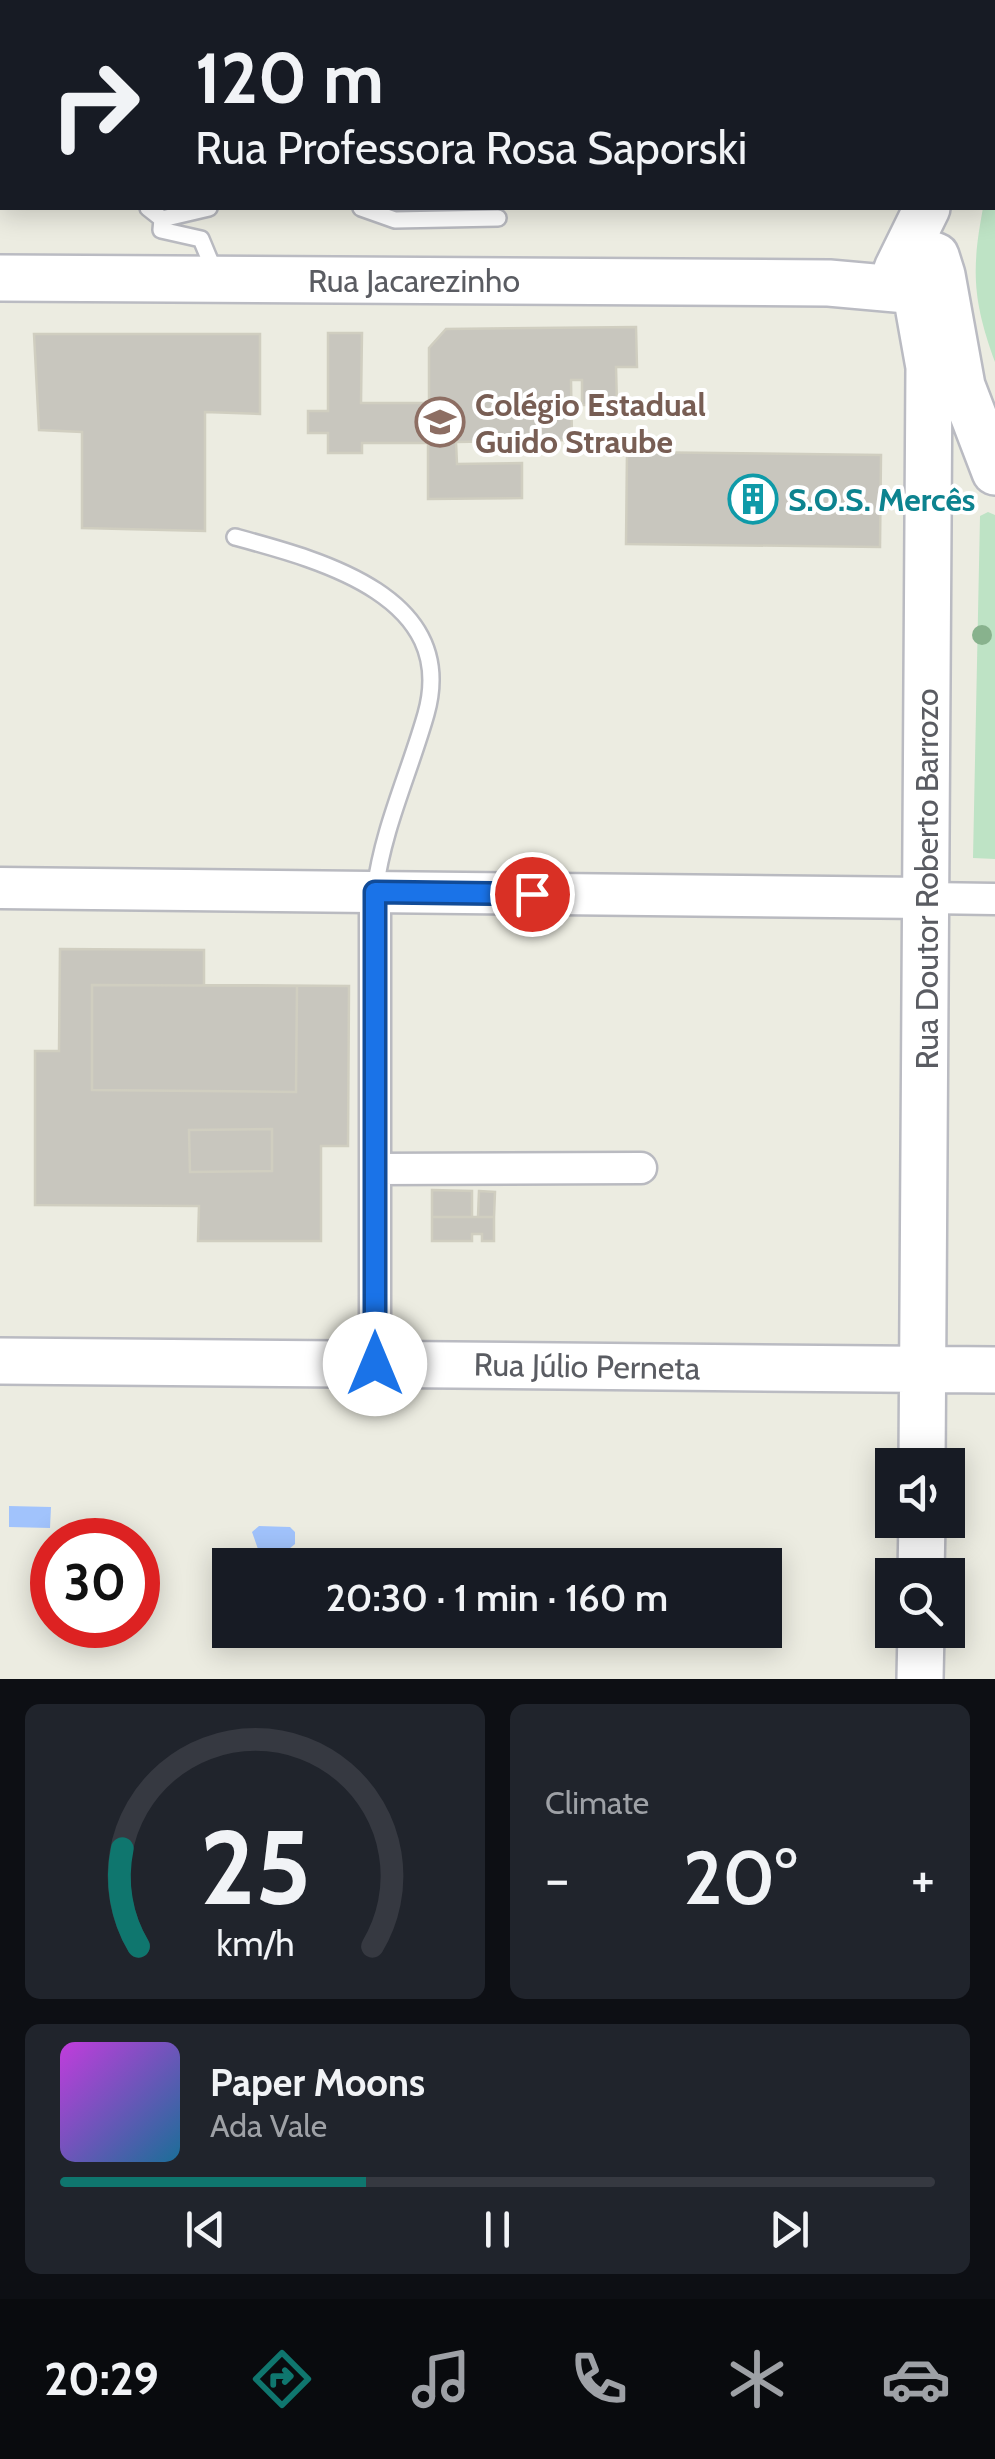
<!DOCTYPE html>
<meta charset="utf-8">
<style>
:root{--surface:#171b24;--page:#20242c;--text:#f1f3f6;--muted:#9ea1a6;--line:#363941;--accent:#0f766e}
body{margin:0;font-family:Cabin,sans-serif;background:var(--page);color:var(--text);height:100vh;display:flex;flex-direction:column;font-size:38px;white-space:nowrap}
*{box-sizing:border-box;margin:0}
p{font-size:32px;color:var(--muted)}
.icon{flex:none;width:55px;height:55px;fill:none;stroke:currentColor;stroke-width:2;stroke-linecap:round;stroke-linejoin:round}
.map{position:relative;height:1679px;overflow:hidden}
.drawer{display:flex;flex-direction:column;gap:25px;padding:25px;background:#0d0f14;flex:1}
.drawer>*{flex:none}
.guide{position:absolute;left:0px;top:0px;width:995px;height:210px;box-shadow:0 5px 25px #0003;background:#171b24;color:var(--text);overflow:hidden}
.tools{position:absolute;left:875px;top:1448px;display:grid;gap:20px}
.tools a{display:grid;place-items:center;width:90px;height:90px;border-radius:0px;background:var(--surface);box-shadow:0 5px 25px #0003;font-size:50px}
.speed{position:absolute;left:30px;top:1518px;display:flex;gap:20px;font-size:50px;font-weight:700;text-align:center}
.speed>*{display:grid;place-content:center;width:130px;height:130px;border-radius:50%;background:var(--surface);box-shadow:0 5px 25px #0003;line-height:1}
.speed .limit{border:15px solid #d22;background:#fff;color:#111}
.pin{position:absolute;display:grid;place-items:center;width:85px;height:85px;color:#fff;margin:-42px;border:5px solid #fff;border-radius:50%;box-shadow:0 2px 10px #0007}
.me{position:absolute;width:110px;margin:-55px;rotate:0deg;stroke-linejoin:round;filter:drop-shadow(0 0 8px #0008)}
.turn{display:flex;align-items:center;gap:35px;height:210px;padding:0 30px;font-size:45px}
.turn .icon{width:130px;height:130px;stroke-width:2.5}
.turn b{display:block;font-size:70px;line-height:85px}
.big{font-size:75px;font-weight:600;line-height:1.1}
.drawer .card{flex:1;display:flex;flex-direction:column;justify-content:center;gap:15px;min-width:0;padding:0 35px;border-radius:15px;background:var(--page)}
.drawer .dial{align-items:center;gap:0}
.dial svg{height:260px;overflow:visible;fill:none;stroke:var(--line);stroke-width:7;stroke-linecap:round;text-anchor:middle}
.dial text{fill:var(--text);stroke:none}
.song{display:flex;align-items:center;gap:30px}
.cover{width:120px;height:120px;border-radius:15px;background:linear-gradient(135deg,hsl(290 70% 55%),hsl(200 70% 35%))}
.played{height:10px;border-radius:5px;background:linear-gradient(90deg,var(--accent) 35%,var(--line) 35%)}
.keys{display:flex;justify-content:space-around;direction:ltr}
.heat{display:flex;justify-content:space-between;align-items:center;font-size:55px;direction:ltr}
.drawer .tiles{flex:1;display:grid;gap:25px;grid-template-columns:1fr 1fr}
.card:last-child{grid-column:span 2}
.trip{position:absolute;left:212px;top:1548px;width:570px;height:100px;border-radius:0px;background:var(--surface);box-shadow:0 5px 25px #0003;font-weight:600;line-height:100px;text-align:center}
.dock{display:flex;height:160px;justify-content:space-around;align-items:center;background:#090b0e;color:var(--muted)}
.dock .icon{width:70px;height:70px}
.dock .on{color:var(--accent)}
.dock b{font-size:45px;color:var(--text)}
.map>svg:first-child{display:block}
</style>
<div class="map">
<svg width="995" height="1679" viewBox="0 0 995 1679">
<rect width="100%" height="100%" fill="#ecece1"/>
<path fill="#bee3c5" d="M393,0H841L394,2Z
M995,147V362C973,301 971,271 983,208H992Z
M988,512L995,515V859L973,858L980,516Z"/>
<path fill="#a1c3fc" d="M9,1506L51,1507L50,1528L9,1527Z
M259,1526L290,1527L295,1532V1544L289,1549H258L252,1532Z"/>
<path fill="#c8c6be" stroke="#d0cec0" stroke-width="2.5" d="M95,0H310L93,2Z
M636,327L637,367H616L617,405H582V380H571L572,440L456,442L457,464L522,463V498L428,499V443H362V453H328V433H308V411H328V333H362L361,403H429V348L446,329Z
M34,334H260V414L205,412V531L82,528V432L39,430Z
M627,452L881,455L880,547L626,544Z
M60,949L204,950V985L349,986L348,1146H321V1241H198L199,1206L35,1205V1051H59Z
M92,985L297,986L296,1092L92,1090Z
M272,1129V1171L190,1172L189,1130Z
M432,1190L472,1191V1217H432Z
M479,1191L495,1192L494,1217H478Z
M432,1217H494V1241H482V1234H472V1241H432Z"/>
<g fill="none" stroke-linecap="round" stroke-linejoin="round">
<g stroke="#b9bac0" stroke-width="20">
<path id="service" d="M39,2V0
M0,98H2
M148,208L162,219L161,230L201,239L216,275
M361,208L395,220L498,218
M162,219L209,208
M235,537C320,560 459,596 426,714C409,774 383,828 375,890"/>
</g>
<g stroke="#b9bac0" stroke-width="35">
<path id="minor" d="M926,898L995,899
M375,1169L641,1168
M375,1364V892"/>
</g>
<g stroke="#b9bac0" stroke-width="45">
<path id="tertiary" d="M0,888L926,898"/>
</g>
<g stroke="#babbc2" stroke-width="50">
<path id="secondary" d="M992,65L995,60
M904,255L917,249L936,256L942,275C932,302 901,298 897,269L927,208
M942,275L962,386L995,472
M0,278L829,283L907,290
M916,294L929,367L922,1465
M0,1361L995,1370
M921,1575L922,1520
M920,1679L921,1630"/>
</g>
<use href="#service" stroke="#fff" stroke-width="15"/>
<use href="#minor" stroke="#fff" stroke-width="30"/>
<use href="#tertiary" stroke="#fff" stroke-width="40"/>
<use href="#secondary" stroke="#fff" stroke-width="45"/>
</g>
<circle fill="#88b28d" cx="982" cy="635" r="10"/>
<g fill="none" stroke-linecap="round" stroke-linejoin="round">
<g stroke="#114b97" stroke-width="25">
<path id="route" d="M375,1364V892L532,894"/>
</g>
<use href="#route" stroke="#1a73e8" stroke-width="18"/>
</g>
<defs>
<g id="university-ring" transform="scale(2.5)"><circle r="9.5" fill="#fff" stroke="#8d6e63" stroke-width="1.5"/><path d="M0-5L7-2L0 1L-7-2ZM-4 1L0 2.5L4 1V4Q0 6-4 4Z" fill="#8d6e63"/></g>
<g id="building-ring" transform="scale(2.5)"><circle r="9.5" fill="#fff" stroke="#0f9aa8" stroke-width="1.5"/><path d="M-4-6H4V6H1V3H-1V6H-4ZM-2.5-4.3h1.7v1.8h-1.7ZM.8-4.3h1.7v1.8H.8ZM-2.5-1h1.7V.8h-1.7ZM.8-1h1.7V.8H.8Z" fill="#0f9aa8"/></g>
</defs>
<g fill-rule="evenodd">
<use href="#university-ring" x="440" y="422"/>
<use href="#building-ring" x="753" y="499"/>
</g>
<g text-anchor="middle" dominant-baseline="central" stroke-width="8" stroke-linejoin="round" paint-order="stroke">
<g font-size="32" fill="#5a5c62" stroke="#fff">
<text x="414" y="280">Rua Jacarezinho</text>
<text transform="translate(926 879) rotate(-90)">Rua Doutor Roberto Barrozo</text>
<text transform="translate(587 1366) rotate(1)">Rua Júlio Perneta</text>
</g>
<g font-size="32" font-weight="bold" fill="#785e54" stroke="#fff" text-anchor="start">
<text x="475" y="404">Colégio Estadual<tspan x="475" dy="37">Guido Straube</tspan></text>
</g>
<g font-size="32" font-weight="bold" fill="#0d838f" stroke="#fff" text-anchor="start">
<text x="788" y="499">S.O.S. Mercês</text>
</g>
</g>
</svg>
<div class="tools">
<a><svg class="icon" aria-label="sound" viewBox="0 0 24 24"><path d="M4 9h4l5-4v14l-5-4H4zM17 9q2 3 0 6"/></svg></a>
<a><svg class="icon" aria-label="search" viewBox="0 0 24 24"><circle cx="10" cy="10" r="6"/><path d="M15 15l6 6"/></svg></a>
</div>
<div class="speed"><div class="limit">30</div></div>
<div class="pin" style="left:532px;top:894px;background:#d93025"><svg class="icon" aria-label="arrive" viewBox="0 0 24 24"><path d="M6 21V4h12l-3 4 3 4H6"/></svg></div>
<svg class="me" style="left:375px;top:1364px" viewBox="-20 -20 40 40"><circle r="19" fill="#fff"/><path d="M0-13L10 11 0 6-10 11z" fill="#1a73e8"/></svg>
<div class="trip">20:30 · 1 min · 160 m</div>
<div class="guide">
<div class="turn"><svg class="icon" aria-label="right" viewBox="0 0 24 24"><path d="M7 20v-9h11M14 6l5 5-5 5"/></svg><div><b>120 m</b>Rua Professora Rosa Saporski</div></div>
</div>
</div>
<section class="drawer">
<div class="tiles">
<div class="card dial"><svg viewBox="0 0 100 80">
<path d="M14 69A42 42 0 1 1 86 69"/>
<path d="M14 69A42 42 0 0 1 9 39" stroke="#0f766e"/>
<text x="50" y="56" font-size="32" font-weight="700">25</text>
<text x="50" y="72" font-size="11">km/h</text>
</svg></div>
<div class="card"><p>Climate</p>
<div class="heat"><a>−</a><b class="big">20°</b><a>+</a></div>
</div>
<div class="card">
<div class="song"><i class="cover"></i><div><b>Paper Moons</b><p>Ada Vale</p></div></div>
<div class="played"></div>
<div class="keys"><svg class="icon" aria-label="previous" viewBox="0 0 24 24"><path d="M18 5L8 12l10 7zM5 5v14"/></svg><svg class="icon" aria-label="pause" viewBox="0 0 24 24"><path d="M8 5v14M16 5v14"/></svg><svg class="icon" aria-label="next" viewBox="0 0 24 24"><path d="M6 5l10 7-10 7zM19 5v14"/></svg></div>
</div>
</div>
</section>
<nav class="dock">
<b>20:29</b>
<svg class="icon on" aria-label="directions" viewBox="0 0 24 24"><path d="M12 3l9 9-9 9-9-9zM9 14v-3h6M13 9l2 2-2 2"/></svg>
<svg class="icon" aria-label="music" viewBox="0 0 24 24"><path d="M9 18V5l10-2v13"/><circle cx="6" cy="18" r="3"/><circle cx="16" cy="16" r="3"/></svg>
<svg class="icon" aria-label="phone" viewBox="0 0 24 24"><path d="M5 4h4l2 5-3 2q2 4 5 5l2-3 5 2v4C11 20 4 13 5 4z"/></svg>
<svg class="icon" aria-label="climate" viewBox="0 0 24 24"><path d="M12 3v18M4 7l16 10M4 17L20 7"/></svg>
<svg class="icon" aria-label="car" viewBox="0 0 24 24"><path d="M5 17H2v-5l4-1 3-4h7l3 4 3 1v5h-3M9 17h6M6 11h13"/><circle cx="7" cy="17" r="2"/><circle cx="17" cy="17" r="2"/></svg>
</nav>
